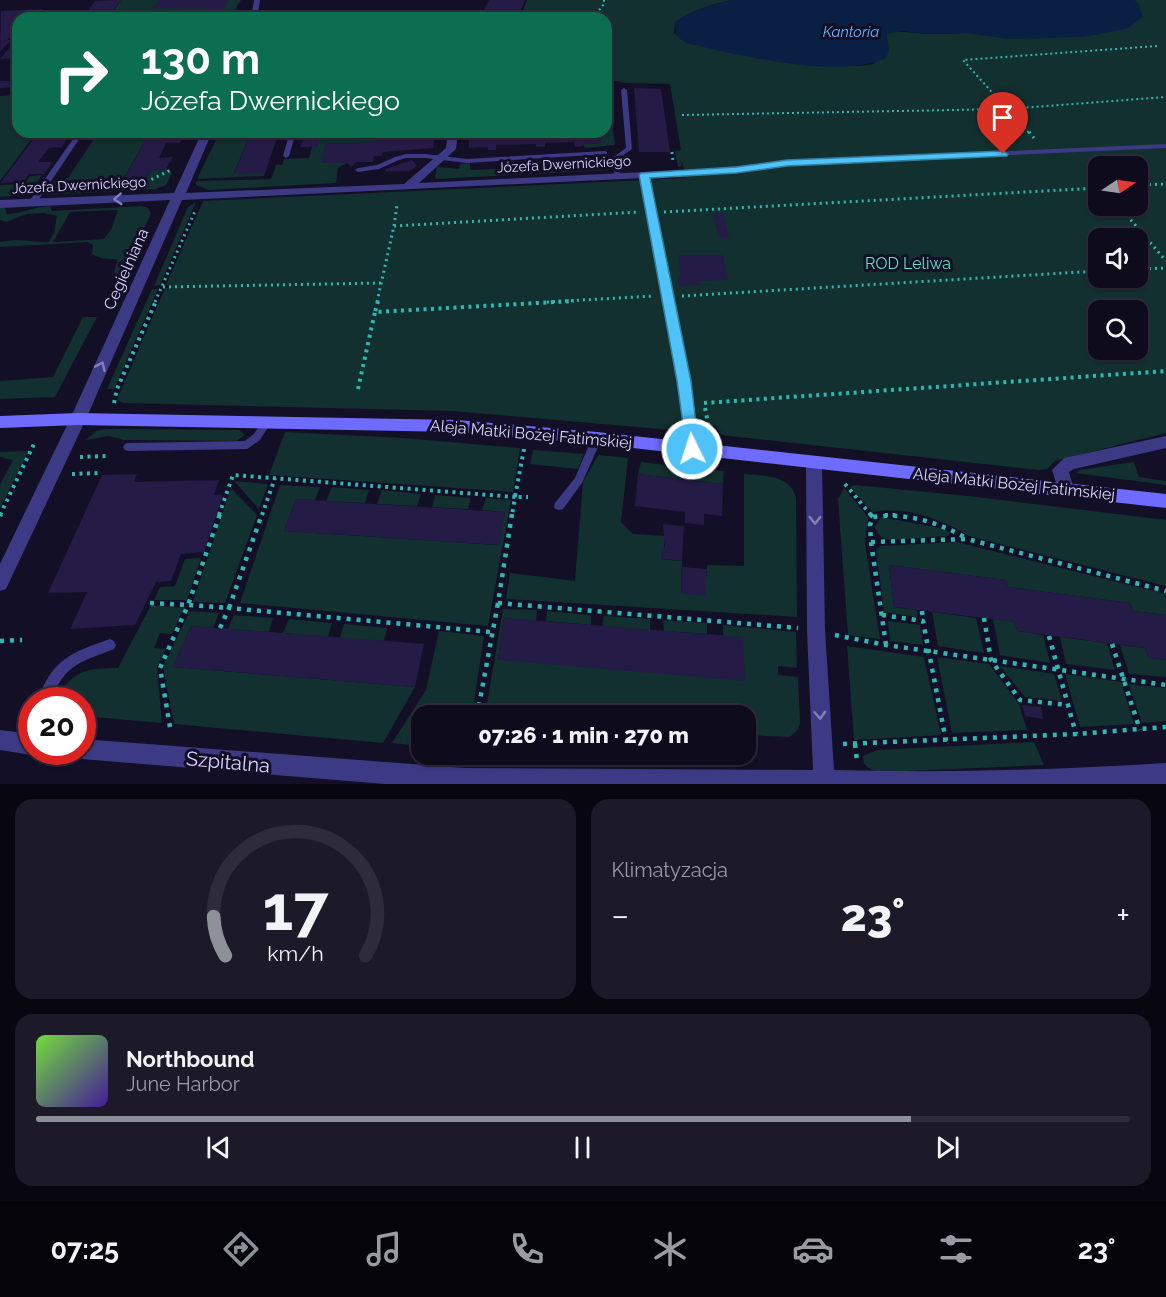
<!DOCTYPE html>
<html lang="pl">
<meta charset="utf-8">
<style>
:root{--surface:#0e0b1c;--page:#1c1929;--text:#f1f3f6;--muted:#9b9ba3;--line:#2e2b3b;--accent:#8c9099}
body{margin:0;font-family:Raleway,sans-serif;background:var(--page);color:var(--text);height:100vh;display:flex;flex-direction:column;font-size:22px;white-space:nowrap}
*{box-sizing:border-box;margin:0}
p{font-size:20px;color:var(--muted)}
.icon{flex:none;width:33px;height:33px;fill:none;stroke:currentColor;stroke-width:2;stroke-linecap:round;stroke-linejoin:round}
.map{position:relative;height:784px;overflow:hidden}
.details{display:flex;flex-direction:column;gap:15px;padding:15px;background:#08060f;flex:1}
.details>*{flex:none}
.guide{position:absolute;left:12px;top:12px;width:600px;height:126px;border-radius:18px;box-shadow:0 2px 4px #0004,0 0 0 2px var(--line);background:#0b6e4f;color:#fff;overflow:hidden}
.needle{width:39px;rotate:77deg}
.tools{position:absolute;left:1088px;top:156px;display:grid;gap:12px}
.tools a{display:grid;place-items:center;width:60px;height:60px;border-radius:12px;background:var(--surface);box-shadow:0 2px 4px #0004,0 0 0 2px var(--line);font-size:30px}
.speed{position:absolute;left:18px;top:687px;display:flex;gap:12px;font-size:30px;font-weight:700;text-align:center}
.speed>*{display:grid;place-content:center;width:78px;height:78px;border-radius:50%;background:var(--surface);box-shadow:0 2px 4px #0004,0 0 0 2px var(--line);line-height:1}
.speed .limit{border:9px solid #d22;background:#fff;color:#111}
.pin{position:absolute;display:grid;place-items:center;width:51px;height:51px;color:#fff;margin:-62px -26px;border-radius:50% 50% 50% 0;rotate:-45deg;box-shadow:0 0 6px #0007}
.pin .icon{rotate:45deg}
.me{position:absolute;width:66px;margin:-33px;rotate:356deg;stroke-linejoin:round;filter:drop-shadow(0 0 4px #0008)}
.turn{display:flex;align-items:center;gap:21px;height:126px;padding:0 30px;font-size:27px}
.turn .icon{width:78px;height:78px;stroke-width:2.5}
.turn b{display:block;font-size:42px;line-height:51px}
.big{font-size:45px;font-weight:800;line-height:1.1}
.details .card{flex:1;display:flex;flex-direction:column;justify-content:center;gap:9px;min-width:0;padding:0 21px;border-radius:18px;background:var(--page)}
.details .dial{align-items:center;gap:0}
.dial svg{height:156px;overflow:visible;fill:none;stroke:var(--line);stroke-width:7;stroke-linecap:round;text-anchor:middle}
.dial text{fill:var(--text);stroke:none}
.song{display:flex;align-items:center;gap:18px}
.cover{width:72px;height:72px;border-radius:9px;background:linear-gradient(135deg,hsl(100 70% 55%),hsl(260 70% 35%))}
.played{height:6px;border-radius:3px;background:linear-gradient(90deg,var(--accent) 80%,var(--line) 80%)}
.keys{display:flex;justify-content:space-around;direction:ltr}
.heat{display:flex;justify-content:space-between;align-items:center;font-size:33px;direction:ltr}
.details .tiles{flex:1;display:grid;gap:15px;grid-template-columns:1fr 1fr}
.card:last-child{grid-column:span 2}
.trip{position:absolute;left:411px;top:705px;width:345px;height:60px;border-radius:18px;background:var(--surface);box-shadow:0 2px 4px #0004,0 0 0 2px var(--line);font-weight:800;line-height:60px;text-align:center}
.menu{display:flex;height:96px;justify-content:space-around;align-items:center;background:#06040b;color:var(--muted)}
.menu .icon{width:42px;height:42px}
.menu .current{color:var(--accent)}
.menu b{font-size:27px;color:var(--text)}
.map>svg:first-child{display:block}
</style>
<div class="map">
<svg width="1166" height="784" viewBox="0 0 1166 784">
<rect width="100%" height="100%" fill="#130f26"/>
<path fill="#12302f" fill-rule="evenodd" d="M121,0H241L235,9L250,12L246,18H109Z
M527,0H731C710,5 693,10 675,22L674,33L687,43L771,60L831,66H859L874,64L887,40V34L893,31L929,34L969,33L1012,39L1139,5L1134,0H1166V433L1055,461L1047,469L1039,470L721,435L716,426L683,423V431L453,411L124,403L117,400L165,288H169L170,285H166L203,201L686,178L682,161L681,167H678L675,151L681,150L670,84L626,83L606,79V18L521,15ZM1098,166H1137V206H1098ZM1098,238H1137V278H1098ZM1098,310H1137V350H1098Z
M18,95V132H37L0,181V96Z
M606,118L612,122L615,145L585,148L583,144L601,143V132H606Z
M83,132H150L124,178H147L152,170L169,169L172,173L166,185L156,189L46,195L56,179L68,178L98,133Z
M220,132H251L234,173H265L264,176L197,179Z
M321,132H385L384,139H377L376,142L326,144L322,163H347L338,168L336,183L209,190L196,185V181L271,179L276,165H282L284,159L309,158L312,147H317Z
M470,163V170L608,164L609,170L436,179L435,177L437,167L459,169L460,164Z
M42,175L29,195L0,197V185L24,184L30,176Z
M196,202L160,285L154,286L188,207Z
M50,206L52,211L142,206L148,208L151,214L119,277L113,276L118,259C108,259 101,259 92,254L93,245L88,242L0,247V242C16,238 33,242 49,242L54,233L57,216L44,213L27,214L6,222L0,220V208H5L7,214C23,213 34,207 50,206ZM118,210L112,228L104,239L53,242L70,212Z
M152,289H158L114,389H107Z
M83,317H97L55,397L0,399V381L53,377Z
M105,429L239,430L245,435L236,441L124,440L109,436L86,440L96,431Z
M285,432L403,438L520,448L513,492L269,475Z
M533,450L584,454L578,469L530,464Z
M29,451L0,508V485L13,460L0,457V452Z
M598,455L628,458L621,522L633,534L666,536L661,559L682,561L681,593L705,595L707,565L744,566V474C764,476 790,474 796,498L797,617L506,599L510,573L575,581L583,482Z
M641,462L724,471L723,484L638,474Z
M1134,462L1139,477L1166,481V485L1076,473L1079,470Z
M234,481L268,484L259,509Z
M280,485L320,487L315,500L296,499L284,531L498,545L505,512L482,510L486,498L511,500L488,626L240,603Z
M855,485L977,497L1166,520V586L969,536C942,519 904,505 872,512L850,487Z
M332,487L369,490L365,503L326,501Z
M231,488L257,515L225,603L193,602Z
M844,488L868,517L865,543L880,639L848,635L838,499Z
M382,490L421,494L417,506L377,504Z
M435,495L471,498L468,509L432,507Z
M881,517L945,529L950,533L948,536L890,540C881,538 878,536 875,527Z
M957,542L1166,594V615L1133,611L1130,603L1008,587L1006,580L889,565L894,607L917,610V617L884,612L876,550L880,546Z
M201,558L187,600H154L160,587L175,586L185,559Z
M151,605L184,608L172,634L160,633L154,648L166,649L157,667L162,723L83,716L82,700H56C72,670 87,668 118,668Z
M503,609L537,610L536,621L504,618L498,660L723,635V625L796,632L797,668L778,666V675L798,677L800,723L798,729L790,737L746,735V716H485Z
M190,611L219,613L213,628L191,626L173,667L415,687L383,743L174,724L163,667Z
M547,611L591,615V625L546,621Z
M932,612L976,618L984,653L938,646Z
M234,615L273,618L269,632L228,629Z
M604,616L650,619V630L602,626Z
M289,619L332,623L328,637L283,633Z
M993,619L1015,622L1017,631L1043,635L1050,663L1000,655Z
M663,620L707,623V634L664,631Z
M888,621L920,625L923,645L890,641Z
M344,624L387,628L384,641L340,638Z
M439,631L484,636L472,715L422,716L421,746L392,743L426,690Z
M1060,637L1107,643L1115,670L1066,664Z
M1120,645L1145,648L1148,658L1166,660V677L1129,674Z
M847,646L924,657L941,735L854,740Z
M937,657L989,664L1019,704L1027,730L952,733Z
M1000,666L1054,674L1062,701L1025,697Z
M1065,674L1121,682L1134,724L1080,727Z
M1129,684L1166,688V721L1142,723Z
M1034,742L1044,765L885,772L872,770L864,764L863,756L877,750Z"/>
<path fill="#0a1f44" d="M731,0H1134L1139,5L1143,17L1126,29L1084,37L1012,39L969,33L929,34L902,31L887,34L889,51L886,58C837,80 738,55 687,43C676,37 675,34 675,22C693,10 710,6 731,0Z"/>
<path fill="#241b47" d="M118,0H121L108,17L82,18L95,1Z
M159,0H229L223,9L152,8Z
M489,0H525L519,15L581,16V18H337L340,13L515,15L483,12Z
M43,9L35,18H18V30L7,40H11L0,52L1,11Z
M15,41H18V58L0,59Z
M0,81H18V87L0,88Z
M634,88L661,89L670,152H639Z
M39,132H60L57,136H70L62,147L49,148L38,162H53L44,174H29L23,182L0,183Z
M150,132H185L180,143H166L159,158L173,157L166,169L152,170L147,178L124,179Z
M251,132H279L265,173L234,174Z
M306,132H321L317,147H300Z
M385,132H434V143L433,148L383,152L382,156H374L373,162H356L351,167L347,163H321L326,144L376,142V139H384Z
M469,132H601L602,138L601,143L583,144V146L575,147L574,142L545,143V147H536V144L496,145V150H488V147L469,148Z
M412,160L417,166L409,171L386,172L385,169Z
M713,213H723L729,237L719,238Z
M678,255H723L728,280L699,281L700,285L679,286L677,277L681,276Z
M137,474L134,482L219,480L214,495H223L204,552L181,554L171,581L156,582L135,625L70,629L87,592L48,593L102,475Z
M638,474L723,484L722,516L704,514V525L685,523V512L635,506Z
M296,499L326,501L505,512L499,545L284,531Z
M663,524L684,526L682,561L661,559L662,547H665Z
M889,565L1006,580L1008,587L1130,603L1133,611L1166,615V660L1148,658L1145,648L1017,631L1015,622L894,607Z
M682,567L706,569V596L681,593Z
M504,618L743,637L745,681L498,660Z
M191,626L400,642L424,644L415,687L173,667Z
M1022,705L1041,707L1043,719L1025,716Z"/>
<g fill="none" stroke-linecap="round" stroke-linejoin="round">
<path stroke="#2fb8b0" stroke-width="2" stroke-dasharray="2 3" stroke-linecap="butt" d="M593,18L604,4V0
M1157,46L963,60L1007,109L1166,97
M682,115L1007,109L1030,134"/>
<path stroke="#2fb8b0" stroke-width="3" stroke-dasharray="2 4" stroke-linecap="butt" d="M1029,132L1034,138
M672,152L673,161
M146,182L171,170
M1137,185L1166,184
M1119,206L1166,261
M664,212L1098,188
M394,226L397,205
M1137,269L1166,268
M163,287L381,283
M682,296L1098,271
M155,302L196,209
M377,302L394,226L639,212
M547,302L654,296"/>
<path stroke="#2fb8b0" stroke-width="4" stroke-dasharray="3 4.5" stroke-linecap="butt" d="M378,301L375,312L574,301
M358,389L375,312
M114,403L117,389L156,301
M704,403L1166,371
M705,408L710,433
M524,449L515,497H528
M80,457L106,456
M72,474L98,473
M845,484L871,515
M0,515L34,444
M219,515L233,475L515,497L512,515
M262,515L275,478
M885,515H897"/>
<path stroke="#2fb8b0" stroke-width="4.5" stroke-dasharray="4 6" stroke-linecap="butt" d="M512,514L498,603L798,628
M870,514L873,517
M0,516L1,514
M871,542L967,539L1166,591
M150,603L188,605L220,514
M922,611L923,621
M882,615L923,621L946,741
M984,618L991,660L1020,700L1068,705
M220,628L229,608L491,632
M835,635L886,645L1166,685
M1049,636L1076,734
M0,641L22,640
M1112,644L1140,730
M886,645L871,542L870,525L873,517C905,512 938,522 966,538
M477,716L498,603
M170,727L160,668L188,605L229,608L262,514
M843,744L1076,734L1166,727
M855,744L857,761"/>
<path fill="#3d3a85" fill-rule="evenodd" d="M254,0H260L257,18H251Z
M624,88L627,90L632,149L618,159L621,176L618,178L615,176L612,158L626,148L621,90Z
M606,111L611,112L612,113L606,115Z
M78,132H84L35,205H29L28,203Z
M290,132H296L289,156L286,158L283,156Z
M1166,144V148L787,165L685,175L682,173L685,171L787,161Z
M605,151L607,152V154L467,163L425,158H406L399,160L379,169L358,172L355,170L358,168L377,165L395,157L406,154H425L467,159Z
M645,173L648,175L688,381L697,449L695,452H689L687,449L680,381L642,175Z
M267,417L270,418L272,421L260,440L247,449L128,451L125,450L123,447L125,444L128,443L245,441L254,434L264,418Z
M597,434L600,435L602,438L582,483L563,509L559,510L555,509L554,506L555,503L575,478L592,438L594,435Z
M110,639L114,641L116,645L114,649C79,663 67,663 50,700H38C51,660 72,652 110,639Z
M32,724V744L29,748L25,750L21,748L19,744L28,726Z"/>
<path fill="#3d3a85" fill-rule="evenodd" d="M202,132H212L186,193L404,184L446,148L448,132H458L456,149L419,183L685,170L691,173L685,176L182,200L86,419L6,589L0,591V564L70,419L170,200L0,208V200L174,193Z
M1166,436V448L1074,469L1069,472L1074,490L1072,495L1066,497L1060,495L1052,470L1064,458Z
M814,456L820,457L822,462L825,630L834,770C945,773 1055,770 1166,763V784H385L82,759L75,756L73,752H82V739L465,768L813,770L807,630L806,462L808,457Z
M0,730L32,734V752H39L32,755L0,750Z"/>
<path fill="#6f6bff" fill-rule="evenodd" d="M78,413L457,420L597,432L1166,494V508L597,444L457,432L78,425L0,428V416Z"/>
</g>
<defs><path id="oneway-chevron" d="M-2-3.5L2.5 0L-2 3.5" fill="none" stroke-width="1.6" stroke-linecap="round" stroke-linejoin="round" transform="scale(1.5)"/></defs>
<g stroke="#837fbc">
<use href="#oneway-chevron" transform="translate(118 199) rotate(177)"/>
<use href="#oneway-chevron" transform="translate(101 366) rotate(-66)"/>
<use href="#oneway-chevron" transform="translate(815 520) rotate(89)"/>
<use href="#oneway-chevron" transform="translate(820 715) rotate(87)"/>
</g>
<path fill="#4fc3f7" stroke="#337fa1" stroke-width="1.5" d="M1003,151L1008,154L1007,156L787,166L736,173L650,178L691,381L699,449L697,453H687L677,381L639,175L641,173L736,167L787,160Z"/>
<g text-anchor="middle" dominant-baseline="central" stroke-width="6" stroke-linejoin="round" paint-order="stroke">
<g font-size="14" fill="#d9d4ff" stroke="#130f26">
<text transform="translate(564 164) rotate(-3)">Józefa Dwernickiego</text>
<text transform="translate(79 185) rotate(-3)">Józefa Dwernickiego</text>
</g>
<g font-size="15" font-style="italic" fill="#62b6ff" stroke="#130f26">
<text x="851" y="32">Kantoria</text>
</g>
<g font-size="16" fill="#5fe0c0" stroke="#130f26">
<text x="908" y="263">ROD Leliwa</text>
</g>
<g font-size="16" fill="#d9d4ff" stroke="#130f26">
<text transform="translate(126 269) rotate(-66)">Cegielniana</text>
<text transform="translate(531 434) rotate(5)">Aleja Matki Bożej Fatimskiej</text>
<text transform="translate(1014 484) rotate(6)">Aleja Matki Bożej Fatimskiej</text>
</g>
<g font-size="20" fill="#d9d4ff" stroke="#130f26">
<text transform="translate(228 762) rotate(5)">Szpitalna</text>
</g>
</g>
</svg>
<div class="tools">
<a><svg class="needle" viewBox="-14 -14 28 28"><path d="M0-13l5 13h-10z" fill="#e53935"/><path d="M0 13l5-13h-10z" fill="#9b9ba3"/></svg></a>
<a><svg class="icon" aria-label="sound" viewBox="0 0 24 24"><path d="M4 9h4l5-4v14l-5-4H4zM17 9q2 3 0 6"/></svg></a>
<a><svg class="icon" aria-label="search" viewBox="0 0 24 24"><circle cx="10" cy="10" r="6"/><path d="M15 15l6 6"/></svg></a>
</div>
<div class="speed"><div class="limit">20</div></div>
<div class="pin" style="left:1003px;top:154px;background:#d93025"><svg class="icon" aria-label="arrive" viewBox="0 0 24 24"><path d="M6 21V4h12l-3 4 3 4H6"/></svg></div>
<svg class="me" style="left:692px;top:449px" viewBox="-20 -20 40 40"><circle r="17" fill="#4fc3f7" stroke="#fff" stroke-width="3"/><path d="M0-11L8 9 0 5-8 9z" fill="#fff"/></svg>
<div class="trip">07:26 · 1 min · 270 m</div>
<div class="guide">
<div class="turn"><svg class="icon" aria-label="right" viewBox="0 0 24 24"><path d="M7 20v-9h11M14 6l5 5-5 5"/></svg><div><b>130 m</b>Józefa Dwernickiego</div></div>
</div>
</div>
<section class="details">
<div class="tiles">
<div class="card dial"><svg viewBox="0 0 100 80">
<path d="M14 69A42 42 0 1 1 86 69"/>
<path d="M14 69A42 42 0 0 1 8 49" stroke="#8c9099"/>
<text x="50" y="56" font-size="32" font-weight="700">17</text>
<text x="50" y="72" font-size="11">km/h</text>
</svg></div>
<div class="card"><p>Klimatyzacja</p>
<div class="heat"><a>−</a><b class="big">23°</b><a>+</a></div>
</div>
<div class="card">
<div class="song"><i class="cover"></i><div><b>Northbound</b><p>June Harbor</p></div></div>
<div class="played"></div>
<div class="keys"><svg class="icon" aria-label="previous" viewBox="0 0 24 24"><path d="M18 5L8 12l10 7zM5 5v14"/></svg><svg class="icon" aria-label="pause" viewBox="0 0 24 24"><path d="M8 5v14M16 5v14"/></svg><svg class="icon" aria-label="next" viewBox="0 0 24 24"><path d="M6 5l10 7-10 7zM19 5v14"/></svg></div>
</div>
</div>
</section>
<nav class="menu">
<b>07:25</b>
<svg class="icon current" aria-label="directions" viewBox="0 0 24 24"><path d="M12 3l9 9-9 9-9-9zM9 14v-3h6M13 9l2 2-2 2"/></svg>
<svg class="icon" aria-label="music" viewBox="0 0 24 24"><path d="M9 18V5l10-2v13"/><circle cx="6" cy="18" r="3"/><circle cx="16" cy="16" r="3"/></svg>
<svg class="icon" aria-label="phone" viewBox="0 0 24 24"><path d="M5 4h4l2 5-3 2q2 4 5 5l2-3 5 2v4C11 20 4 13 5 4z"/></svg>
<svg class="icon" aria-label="climate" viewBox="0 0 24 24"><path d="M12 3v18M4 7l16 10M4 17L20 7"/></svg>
<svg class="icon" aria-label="car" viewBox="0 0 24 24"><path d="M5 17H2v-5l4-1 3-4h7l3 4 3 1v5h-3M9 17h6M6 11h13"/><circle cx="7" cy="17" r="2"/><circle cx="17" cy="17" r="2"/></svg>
<svg class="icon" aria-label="filters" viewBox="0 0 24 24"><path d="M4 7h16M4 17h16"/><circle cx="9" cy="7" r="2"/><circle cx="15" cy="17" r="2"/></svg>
<b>23°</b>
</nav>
